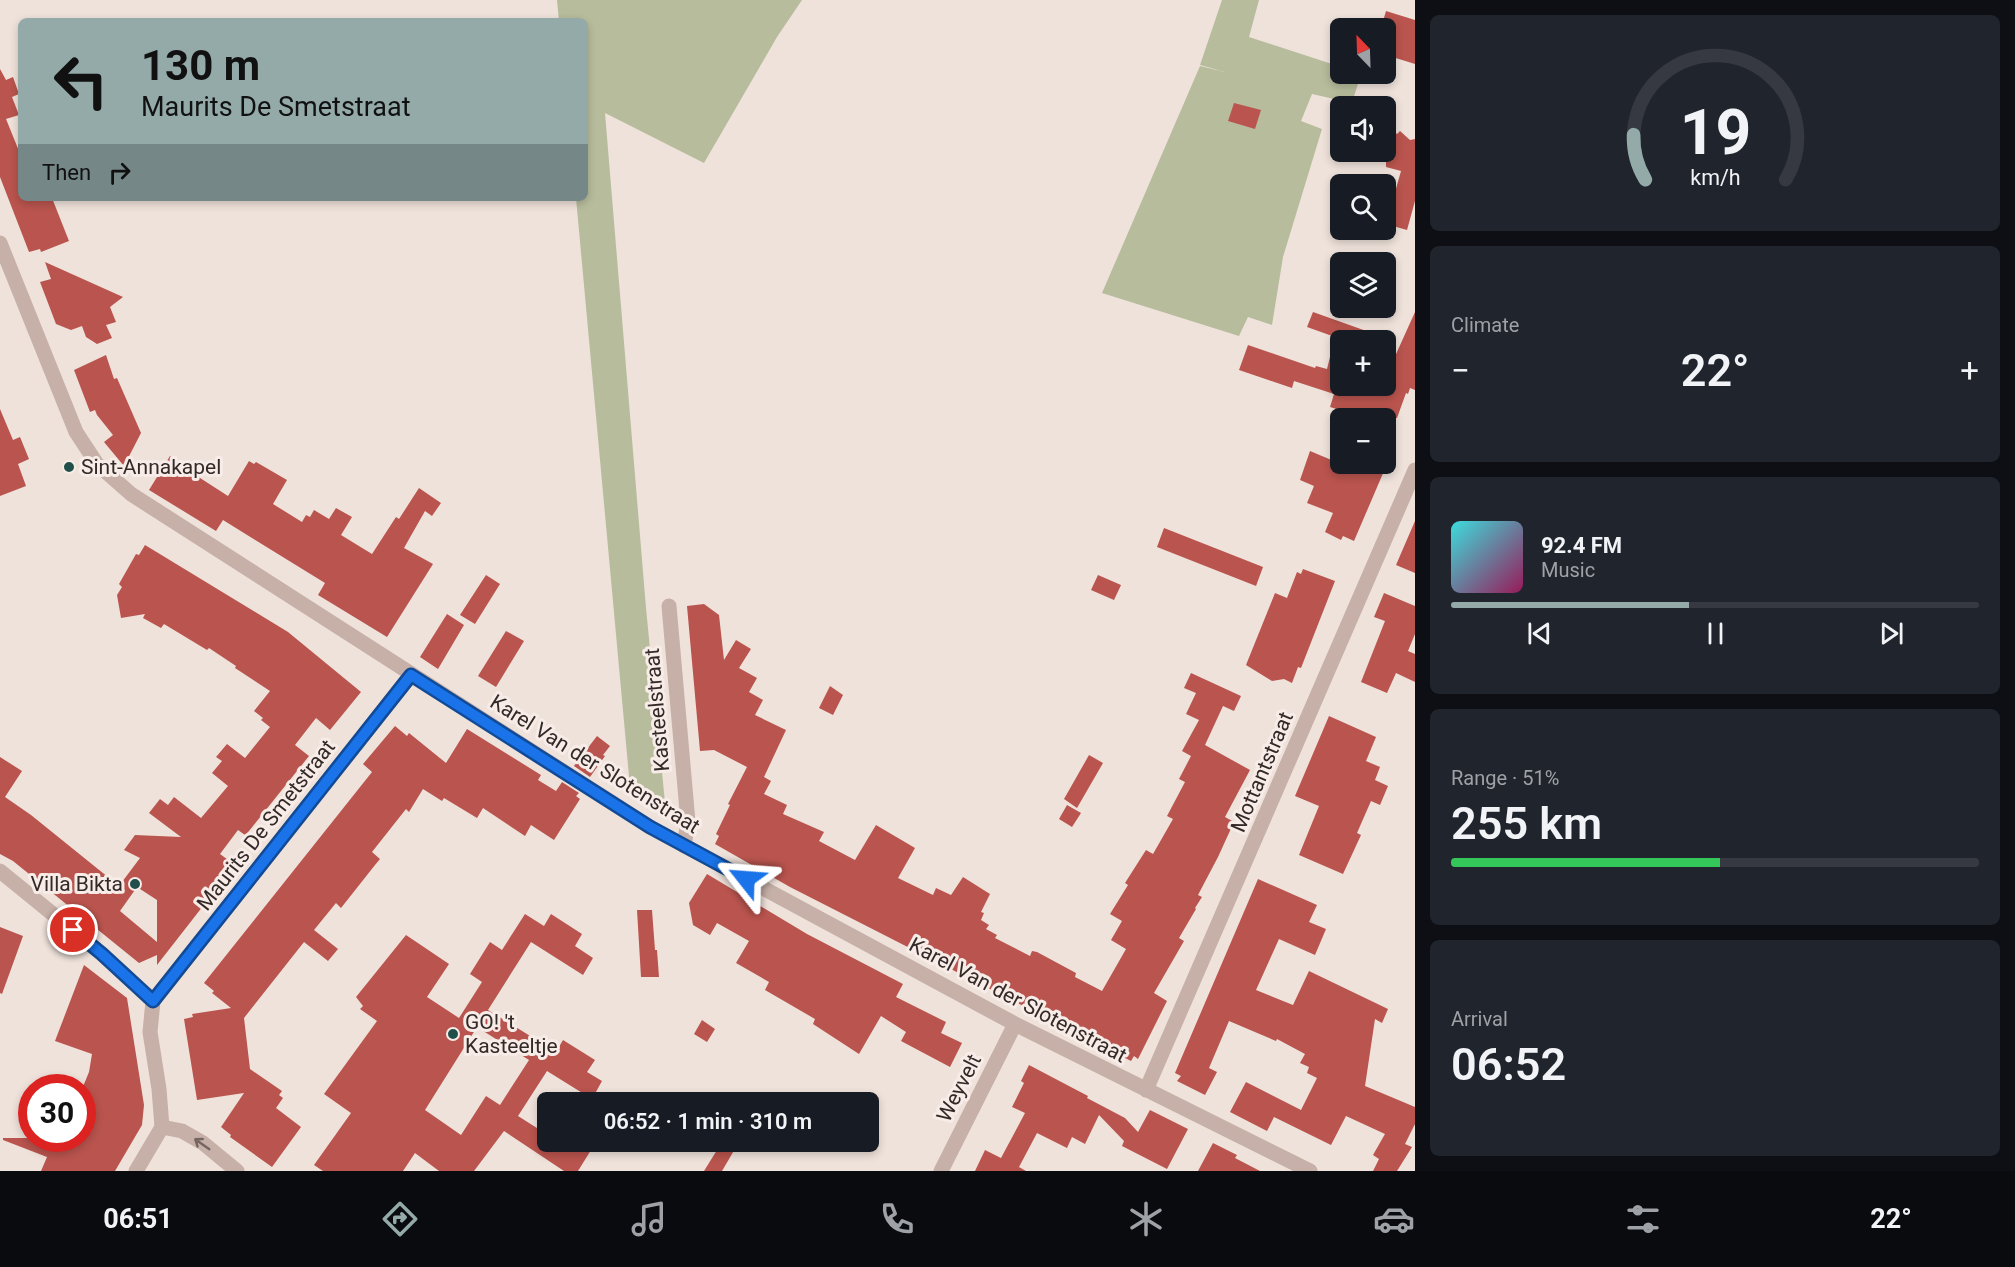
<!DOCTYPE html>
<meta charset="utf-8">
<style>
:root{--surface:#171b24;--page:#20242c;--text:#f1f3f6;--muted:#9ea1a6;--line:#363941;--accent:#93aaa9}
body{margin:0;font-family:Roboto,sans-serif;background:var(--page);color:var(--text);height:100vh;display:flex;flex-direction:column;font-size:22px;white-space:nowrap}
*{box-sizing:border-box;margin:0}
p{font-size:20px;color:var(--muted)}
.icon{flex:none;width:33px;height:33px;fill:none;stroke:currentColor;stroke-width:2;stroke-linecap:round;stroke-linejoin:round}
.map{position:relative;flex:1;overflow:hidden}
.details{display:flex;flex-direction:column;gap:15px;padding:15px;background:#0d0f14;width:600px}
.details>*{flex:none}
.guide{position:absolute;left:18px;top:18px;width:570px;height:183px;border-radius:9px;box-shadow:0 3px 9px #0003;background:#93aaa9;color:#111;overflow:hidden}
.needle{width:39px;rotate:337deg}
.tools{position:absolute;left:1330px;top:18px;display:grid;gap:12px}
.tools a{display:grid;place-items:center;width:66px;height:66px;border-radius:9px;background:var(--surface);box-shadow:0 3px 9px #0003;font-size:30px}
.speed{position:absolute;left:18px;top:1074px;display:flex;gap:12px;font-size:30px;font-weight:700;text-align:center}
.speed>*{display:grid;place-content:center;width:78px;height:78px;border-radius:50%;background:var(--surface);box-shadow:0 3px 9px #0003;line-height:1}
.speed .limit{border:9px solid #d22;background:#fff;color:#111}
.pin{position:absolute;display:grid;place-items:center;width:51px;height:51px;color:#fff;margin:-26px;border:3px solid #fff;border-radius:50%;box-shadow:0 2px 6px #0007}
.me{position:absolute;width:66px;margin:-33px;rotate:298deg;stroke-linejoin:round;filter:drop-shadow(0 0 4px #0008)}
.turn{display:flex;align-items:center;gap:21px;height:126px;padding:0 24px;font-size:27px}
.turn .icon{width:78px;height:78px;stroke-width:2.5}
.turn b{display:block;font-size:42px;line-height:51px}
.then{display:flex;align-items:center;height:57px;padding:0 24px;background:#0003;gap:12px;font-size:22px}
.big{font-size:45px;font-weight:600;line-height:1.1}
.details .widget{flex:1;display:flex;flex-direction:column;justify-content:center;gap:9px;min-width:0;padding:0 21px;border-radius:9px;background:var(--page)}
.details .dial{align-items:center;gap:0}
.dial svg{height:156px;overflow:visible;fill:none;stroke:var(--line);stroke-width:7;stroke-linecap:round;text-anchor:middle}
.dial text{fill:var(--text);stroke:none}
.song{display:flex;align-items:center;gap:18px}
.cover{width:72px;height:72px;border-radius:9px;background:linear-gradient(135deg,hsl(180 70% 55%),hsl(330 70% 35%))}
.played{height:6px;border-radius:3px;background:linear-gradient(90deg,var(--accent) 45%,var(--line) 45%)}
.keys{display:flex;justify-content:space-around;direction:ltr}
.heat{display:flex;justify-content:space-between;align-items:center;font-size:33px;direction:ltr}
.charge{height:9px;border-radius:4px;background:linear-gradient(90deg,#34c759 51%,var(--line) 0)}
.trip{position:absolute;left:537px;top:1092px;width:342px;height:60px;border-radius:9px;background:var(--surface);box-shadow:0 3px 9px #0003;font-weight:600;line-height:60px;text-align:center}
.tabs{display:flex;height:96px;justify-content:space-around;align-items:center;background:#090b0e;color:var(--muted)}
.tabs .icon{width:42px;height:42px}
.tabs .on{color:var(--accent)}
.tabs b{font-size:27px;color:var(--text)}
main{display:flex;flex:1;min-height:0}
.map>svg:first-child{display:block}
</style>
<main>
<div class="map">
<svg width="1415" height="1171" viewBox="0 0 1415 1171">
<rect width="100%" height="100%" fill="#efe2db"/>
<path fill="#b7bc9c" d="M557,0H802L777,37L704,163L605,113L646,608L666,813L631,798L576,198H585V21H559Z
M1222,0H1259L1249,37L1341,67V74H1361L1352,103L1312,94L1301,121L1322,129L1283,257L1272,325L1248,317L1239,336L1102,293L1200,66L1225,72L1200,65Z"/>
<path fill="#ba544e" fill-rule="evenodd" d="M1386,11L1415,20V64L1386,55V28H1381Z
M0,69L6,80L13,77L19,94L12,97L19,115L6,119L21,156V198H52L69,241L41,252L40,249L29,252L0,177Z
M1234,103L1261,110L1255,129L1228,121Z
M1386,124L1397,134L1400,131L1410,140L1415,139V201L1407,230L1386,224L1401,171L1386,167Z
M45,262L123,297L110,307L116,322L106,325L112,338L97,344L86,337L82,326L71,330L56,324L40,282L51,279Z
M1313,312L1386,338V340H1341V386H1386V361L1392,363L1415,312V390L1410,388L1408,394L1406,393L1397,418H1340L1343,411L1330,407L1334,394L1294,381L1292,388L1239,370L1248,345L1315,368L1316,366L1327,369L1335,337L1307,327Z
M106,355L114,379L117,378L141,433L124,466L104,442L113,435L97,415L95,410L90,412L74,370Z
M0,409L13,440L20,437L29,459L18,464L26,486L0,496Z
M1310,451L1341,464H1387L1354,541L1343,536L1341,540L1325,532L1333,513L1307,503L1314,486L1300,480Z
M170,456L184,465L183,467L228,496L249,461L254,464L256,462L287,480L273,504L302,522L306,515L310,517L314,510L329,519L336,508L352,517L341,535L372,554L396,517L399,519L419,488L441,503L432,516L425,511L404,548L433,564L387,637L318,595L325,583L223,520L216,531L149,490Z
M1415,521V573L1396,565Z
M1164,528L1263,567L1256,586L1157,547Z
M145,545L288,632L361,692L330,730L316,718L295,745L309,756L249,831L245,835L238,830L220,854L235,865L157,965V955L139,963L13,861L0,854V757L22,771L5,797L31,815L119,886L140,858L124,850L135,835L181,837L149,813L160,799L168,805L174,797L201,818L228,786L212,773L222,761L216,757L227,744L245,758L270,727L261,720L263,718L254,711L270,691L235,668L236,666L209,648L207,650L164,624L161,628L143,618L145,614L121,618L117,595L122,587L119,584L136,554L139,555ZM137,887L157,900V942L120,911Z
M1303,569L1335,581L1301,668L1298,667L1292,683L1284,679L1272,681L1246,665L1275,593L1287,598L1297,572L1301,574Z
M486,575L500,584L475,624L460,615Z
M1098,575L1121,585L1114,600L1091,590Z
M1384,593L1415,606V634L1408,651L1415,654V682L1396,673L1387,693L1361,682L1385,621L1374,617Z
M704,604L719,615L724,660L736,640L751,649L739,668L757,678L749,692L763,700L755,715L786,730L764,777L771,781L764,794L787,805L783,814L824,832L819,841L855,860L876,825L915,848L898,878L933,895L936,888L951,895L963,877L990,894L981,912L984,913L981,920L989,925L986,929L997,935L995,938L1030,956L1032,951L1037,952L1076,973L1075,977L1102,991L1126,949L1111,940L1122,921L1110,914L1128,885L1125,883L1146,850L1153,854L1173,819L1167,816L1185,782L1179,779L1191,756L1182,751L1199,720L1186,714L1196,693L1184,688L1191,673L1241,696L1234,711L1223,706L1205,745L1250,770L1225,817L1234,822L1218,857L1198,895L1202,897L1195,908L1196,909L1179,938L1184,941L1154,993L1167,1001L1138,1059L1134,1056L1131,1061L790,887L715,844L719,836L716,834L730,805L728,804L747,767L714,750L700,751L687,606Z
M447,614L464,625L438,669L420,657Z
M506,631L524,641L496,687L478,676Z
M830,686L843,695L833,715L819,708Z
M1329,716L1376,737L1366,761L1380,767L1375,780L1388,786L1380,805L1371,801L1357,833L1361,835L1343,874L1299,855L1319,806L1295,796Z
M395,726L407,736L409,733L446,763L467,729L541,775L538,780L556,791L562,782L579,793L576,796L580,799L554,840L531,825L525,836L483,808L477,818L444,798L442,801L423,789L409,812L406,809L372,852L380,859L375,865L341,908L336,903L314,930L338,949L328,961L304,942L244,1018L250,1069L282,1091L279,1095L283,1098L276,1108L301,1127L272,1167L230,1137L231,1135L221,1127L244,1093L197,1100L184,1019L193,1017L192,1014L231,1008L212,993L214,991L204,983L372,772L363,764Z
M597,736L610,746L603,755L605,756L590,777L574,766Z
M1089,755L1103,763L1077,808L1064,799Z
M1067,805L1081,813L1072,827L1059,819Z
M707,874L807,934L903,984L896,997L946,1022L941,1033L962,1043L950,1067L901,1041L906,1032L881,1016L859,1054L813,1024L815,1019L765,990L769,982L736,963L749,941L717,923L710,935L693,925L689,903Z
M1258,879L1317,905L1309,922L1326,929L1315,955L1279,939L1256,990L1293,1005L1309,971L1388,1009L1382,1023L1375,1019L1365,1086L1415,1107V1124L1405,1144L1412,1147L1397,1171H1373L1379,1159L1373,1155L1385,1134L1346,1116L1331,1145L1274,1117L1267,1131L1230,1112L1246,1082L1301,1110L1317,1078L1307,1073L1309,1067L1300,1063L1305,1054L1277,1039L1276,1041L1229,1021L1209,1068L1217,1072L1205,1095L1177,1081L1181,1076L1175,1073Z
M637,910H652L655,950H657L659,977H641Z
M525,914L544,926L551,914L582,934L575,946L593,958L583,975L531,942L488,1010L556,1052L563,1040L595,1060L587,1072L602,1081L592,1099L547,1071L518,1116L548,1135V1142H596L578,1171H564L504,1131L474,1171H439L415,1153L403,1171H323L314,1165L351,1113L324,1094L377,1021L360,1009L363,1006L356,997L406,935L449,964L427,997L459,1018L482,982L470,974L490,942L502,950ZM477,1027L529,1060L500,1105L486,1096L461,1135L425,1110Z
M0,927L23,936L2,994L0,993Z
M84,965L127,998L144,1105L142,1125L115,1171H41L47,1157L3,1140V1138H82V1089L89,1072L92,1054L55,1041Z
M702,1020L715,1029L707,1042L694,1034Z
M1029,1065L1088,1096L1087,1098L1125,1118L1138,1132L1150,1110L1188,1129L1167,1169L1122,1146L1124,1141L1099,1115L1085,1144L1072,1137L1067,1148L1037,1133L1019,1167L1026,1171H975L985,1150L1001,1158L1025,1113L1012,1107L1024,1083L1021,1081Z
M722,1142H739L722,1171H704Z
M1213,1143L1237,1155L1235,1158L1260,1171H1198Z"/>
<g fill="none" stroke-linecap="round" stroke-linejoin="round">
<path stroke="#c6b0a8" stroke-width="15" d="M669,606L688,822L684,846
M650,827L1015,1024L1310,1171
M0,871L102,954L153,1001
M1146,1090L1415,470
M162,1127L182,1131L203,1143L237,1171
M941,1171L1015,1024"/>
<path stroke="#c6b0a8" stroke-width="15" d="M0,243L76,432L97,464L131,494L650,827
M136,1171L162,1127L159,1089L150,1032L153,1001L411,675"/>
</g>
<defs><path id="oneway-shaft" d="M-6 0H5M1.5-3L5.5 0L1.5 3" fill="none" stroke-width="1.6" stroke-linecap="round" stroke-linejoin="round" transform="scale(1.5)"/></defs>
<use stroke="#756661" href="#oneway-shaft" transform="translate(202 1144) rotate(-145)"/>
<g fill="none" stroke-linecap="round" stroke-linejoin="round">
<g stroke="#114b97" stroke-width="15">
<path id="route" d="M73,930L102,954L153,1001L411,675L650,827L746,879"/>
</g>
<use href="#route" stroke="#1a73e8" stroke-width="10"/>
</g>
<g fill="#21504b" stroke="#f7ece7" stroke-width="2">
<circle cx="69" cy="467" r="6"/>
<circle cx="135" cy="884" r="6"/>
<circle cx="453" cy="1034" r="6"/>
</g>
<g text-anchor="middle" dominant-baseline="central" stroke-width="6" stroke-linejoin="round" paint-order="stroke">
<g font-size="21" fill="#332927" stroke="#f7ece7" text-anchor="start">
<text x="81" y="467">Sint-Annakapel</text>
<text x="123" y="884" text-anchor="end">Villa Bikta</text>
<text x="465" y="1022">GO! 't<tspan x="465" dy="24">Kasteeltje</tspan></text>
</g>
<g font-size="21" fill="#332927" stroke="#f7ece7">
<text transform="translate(657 710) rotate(-95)">Kasteelstraat</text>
<text transform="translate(595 764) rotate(32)">Karel Van der Slotenstraat</text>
<text transform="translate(1262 772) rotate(-67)">Mottantstraat</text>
<text transform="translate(266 825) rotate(-52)">Maurits De Smetstraat</text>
<text transform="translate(1018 1000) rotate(28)">Karel Van der Slotenstraat</text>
<text transform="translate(959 1088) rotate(-63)">Weyvelt</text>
</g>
</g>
</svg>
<div class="tools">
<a><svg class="needle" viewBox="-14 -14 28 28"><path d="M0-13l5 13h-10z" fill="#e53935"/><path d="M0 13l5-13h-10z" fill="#9ea1a6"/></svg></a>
<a><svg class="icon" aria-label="sound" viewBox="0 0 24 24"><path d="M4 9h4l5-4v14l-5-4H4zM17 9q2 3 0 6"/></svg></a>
<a><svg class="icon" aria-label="search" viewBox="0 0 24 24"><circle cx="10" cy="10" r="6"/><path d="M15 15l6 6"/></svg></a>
<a><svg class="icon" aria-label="layers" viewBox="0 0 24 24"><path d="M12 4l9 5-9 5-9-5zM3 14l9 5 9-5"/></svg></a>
<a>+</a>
<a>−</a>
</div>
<div class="speed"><div class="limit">30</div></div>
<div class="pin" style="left:73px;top:930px;background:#d93025"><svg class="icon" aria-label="arrive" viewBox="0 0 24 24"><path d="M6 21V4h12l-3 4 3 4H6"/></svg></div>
<svg class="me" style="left:746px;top:879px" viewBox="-20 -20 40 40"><path d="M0-17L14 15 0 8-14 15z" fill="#1a73e8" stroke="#fff" stroke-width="4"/></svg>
<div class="trip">06:52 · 1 min · 310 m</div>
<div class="guide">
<div class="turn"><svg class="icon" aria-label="left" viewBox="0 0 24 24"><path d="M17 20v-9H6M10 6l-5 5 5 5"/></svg><div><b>130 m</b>Maurits De Smetstraat</div></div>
<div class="then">Then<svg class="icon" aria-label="right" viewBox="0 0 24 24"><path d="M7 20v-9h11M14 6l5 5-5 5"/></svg></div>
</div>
</div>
<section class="details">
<div class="widget dial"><svg viewBox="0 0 100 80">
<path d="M14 69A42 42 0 1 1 86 69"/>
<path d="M14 69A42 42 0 0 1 8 46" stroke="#93aaa9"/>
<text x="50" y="56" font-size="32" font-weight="700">19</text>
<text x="50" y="72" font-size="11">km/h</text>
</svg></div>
<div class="widget"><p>Climate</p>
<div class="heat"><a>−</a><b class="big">22°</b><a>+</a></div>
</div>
<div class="widget">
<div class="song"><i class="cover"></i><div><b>92.4 FM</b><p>Music</p></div></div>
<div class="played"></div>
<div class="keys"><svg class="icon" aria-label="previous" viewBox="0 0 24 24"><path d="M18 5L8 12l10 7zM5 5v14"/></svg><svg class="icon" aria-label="pause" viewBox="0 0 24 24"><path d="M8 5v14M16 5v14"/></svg><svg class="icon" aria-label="next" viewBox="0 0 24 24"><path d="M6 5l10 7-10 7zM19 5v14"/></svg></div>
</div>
<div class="widget"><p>Range · 51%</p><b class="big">255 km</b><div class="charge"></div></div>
<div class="widget"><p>Arrival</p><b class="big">06:52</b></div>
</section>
</main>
<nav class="tabs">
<b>06:51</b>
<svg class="icon on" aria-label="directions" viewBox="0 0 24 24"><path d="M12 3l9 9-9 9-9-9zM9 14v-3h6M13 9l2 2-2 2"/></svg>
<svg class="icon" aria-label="music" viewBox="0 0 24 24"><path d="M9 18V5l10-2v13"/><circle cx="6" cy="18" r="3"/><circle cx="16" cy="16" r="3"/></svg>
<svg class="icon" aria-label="phone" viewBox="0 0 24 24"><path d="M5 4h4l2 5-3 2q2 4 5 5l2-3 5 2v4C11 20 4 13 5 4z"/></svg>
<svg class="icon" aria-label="climate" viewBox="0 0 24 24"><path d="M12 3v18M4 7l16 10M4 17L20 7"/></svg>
<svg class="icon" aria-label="car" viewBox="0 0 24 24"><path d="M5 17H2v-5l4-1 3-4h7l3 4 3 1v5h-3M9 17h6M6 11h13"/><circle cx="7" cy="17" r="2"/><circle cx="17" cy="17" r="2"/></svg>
<svg class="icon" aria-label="filters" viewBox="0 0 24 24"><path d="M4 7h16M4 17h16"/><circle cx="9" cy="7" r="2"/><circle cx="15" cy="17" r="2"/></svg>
<b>22°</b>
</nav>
